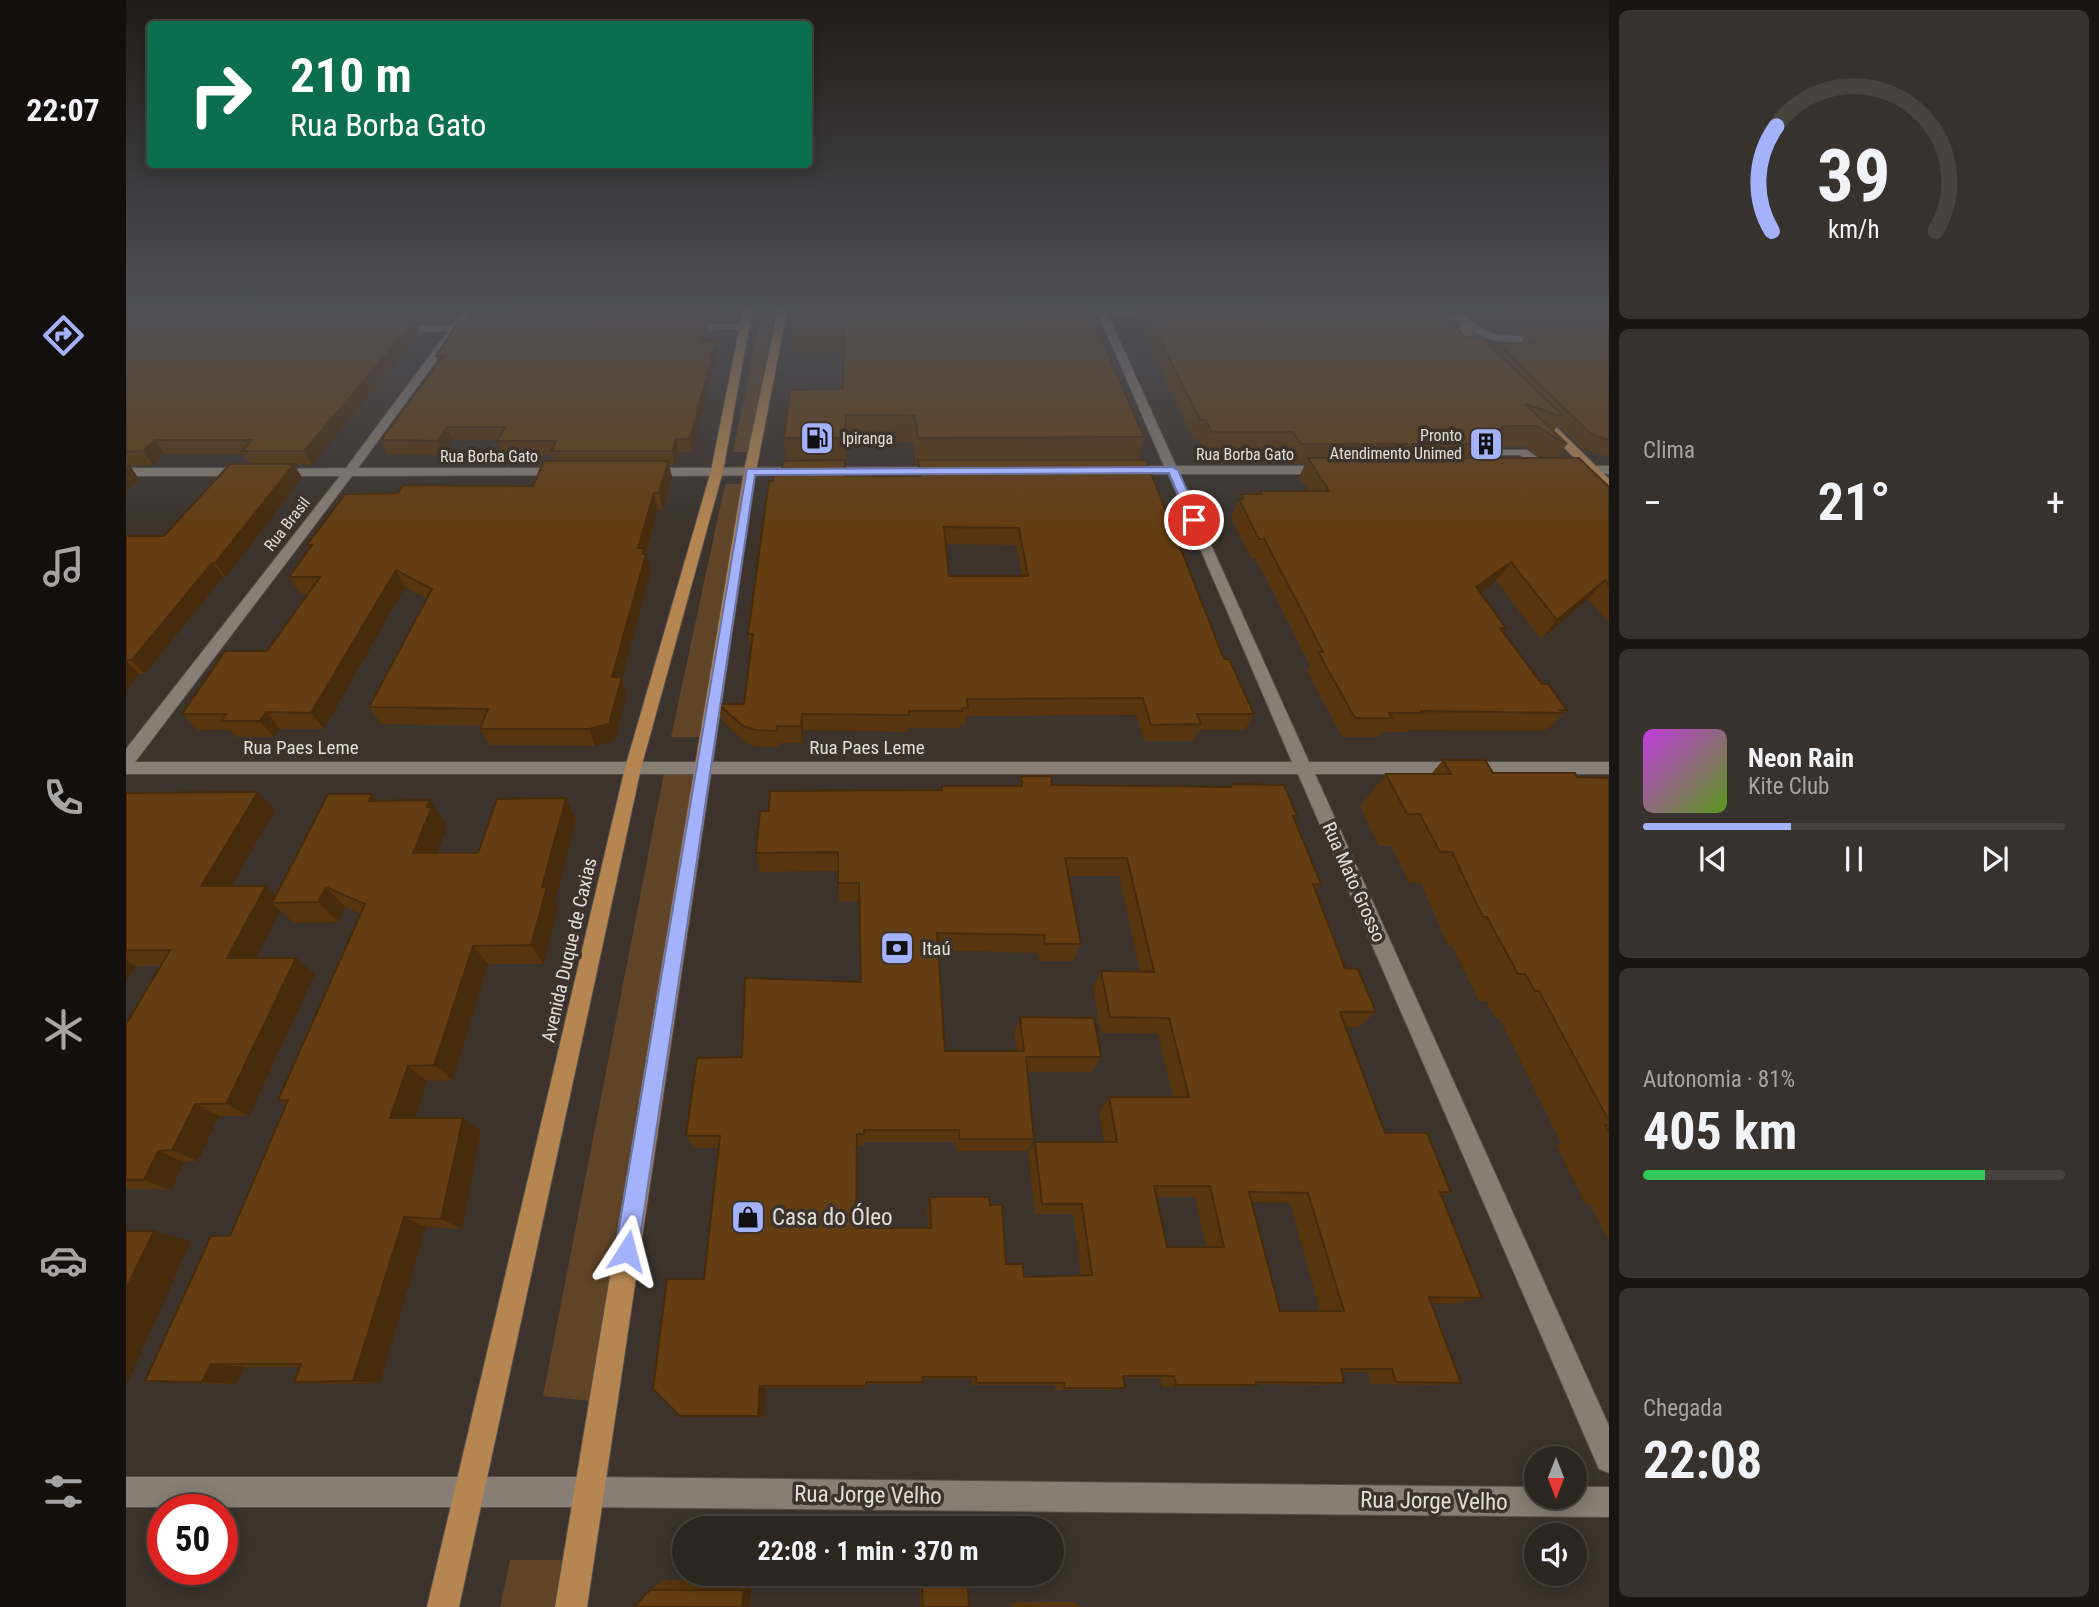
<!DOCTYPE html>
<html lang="pt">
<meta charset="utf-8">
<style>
:root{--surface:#2c2621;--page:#38322e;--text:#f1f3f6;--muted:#a6a5a5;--line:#48433f;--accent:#a4b2fc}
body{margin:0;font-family:"Roboto Condensed",sans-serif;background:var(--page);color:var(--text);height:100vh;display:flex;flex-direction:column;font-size:26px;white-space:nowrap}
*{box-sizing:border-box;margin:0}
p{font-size:23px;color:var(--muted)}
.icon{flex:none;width:38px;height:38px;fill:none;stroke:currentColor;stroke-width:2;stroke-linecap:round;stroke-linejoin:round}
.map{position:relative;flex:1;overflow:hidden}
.drawer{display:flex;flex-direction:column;gap:10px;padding:10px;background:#181512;width:490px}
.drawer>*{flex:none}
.banner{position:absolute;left:21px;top:21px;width:665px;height:147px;border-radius:7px;box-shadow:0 4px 18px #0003,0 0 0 2px var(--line);background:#0b6e4f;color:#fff;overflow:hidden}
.needle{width:46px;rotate:180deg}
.tools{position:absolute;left:1398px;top:1446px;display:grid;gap:14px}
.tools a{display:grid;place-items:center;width:63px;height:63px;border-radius:50%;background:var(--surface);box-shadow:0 4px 18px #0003,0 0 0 2px var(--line);font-size:35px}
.speed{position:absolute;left:21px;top:1494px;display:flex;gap:14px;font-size:35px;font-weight:700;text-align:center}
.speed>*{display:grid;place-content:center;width:91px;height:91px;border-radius:50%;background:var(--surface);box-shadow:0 4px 18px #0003,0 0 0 2px var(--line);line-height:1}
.speed .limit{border:10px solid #d22;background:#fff;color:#111}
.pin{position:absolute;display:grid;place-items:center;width:60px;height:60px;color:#fff;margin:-30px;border:4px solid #fff;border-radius:50%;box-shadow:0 2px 7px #0007}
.me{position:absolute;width:77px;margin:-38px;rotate:9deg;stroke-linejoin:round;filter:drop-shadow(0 0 5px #0008)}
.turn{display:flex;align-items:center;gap:24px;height:147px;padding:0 28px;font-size:32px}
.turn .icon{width:91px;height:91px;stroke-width:2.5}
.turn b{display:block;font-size:49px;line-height:60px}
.big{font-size:52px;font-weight:700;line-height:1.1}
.drawer .card{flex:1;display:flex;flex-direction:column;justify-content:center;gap:10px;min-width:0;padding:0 24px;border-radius:10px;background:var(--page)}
.drawer .dial{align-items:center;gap:0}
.dial svg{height:182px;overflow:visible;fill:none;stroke:var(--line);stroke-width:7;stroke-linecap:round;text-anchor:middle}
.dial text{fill:var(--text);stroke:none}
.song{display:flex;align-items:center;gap:21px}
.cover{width:84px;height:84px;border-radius:10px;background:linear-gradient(135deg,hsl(290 70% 55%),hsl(90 70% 35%))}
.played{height:7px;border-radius:4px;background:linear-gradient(90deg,var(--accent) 35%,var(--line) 35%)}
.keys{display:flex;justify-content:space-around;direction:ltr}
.heat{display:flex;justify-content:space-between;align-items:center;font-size:38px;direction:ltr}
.charge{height:10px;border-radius:5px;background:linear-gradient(90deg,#34c759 81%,var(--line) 0)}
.trip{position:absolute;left:546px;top:1516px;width:392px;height:70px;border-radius:35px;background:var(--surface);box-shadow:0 4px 18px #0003,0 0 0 2px var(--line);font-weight:700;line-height:70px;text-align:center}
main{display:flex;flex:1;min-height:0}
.dock{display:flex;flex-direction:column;width:126px;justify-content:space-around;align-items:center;background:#120f0d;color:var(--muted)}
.dock .icon{width:49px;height:49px}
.dock .on{color:var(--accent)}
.dock b{font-size:32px;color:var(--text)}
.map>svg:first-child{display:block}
</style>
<main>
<nav class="dock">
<b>22:07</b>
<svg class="icon on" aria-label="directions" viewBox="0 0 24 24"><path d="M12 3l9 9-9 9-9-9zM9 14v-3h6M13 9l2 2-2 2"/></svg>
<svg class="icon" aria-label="music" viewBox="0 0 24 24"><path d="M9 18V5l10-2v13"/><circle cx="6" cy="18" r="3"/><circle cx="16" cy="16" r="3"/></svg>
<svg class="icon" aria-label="phone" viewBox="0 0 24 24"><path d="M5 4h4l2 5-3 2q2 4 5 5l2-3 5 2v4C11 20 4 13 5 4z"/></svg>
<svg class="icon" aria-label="climate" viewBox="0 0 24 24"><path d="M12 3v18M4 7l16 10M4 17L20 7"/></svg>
<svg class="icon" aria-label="car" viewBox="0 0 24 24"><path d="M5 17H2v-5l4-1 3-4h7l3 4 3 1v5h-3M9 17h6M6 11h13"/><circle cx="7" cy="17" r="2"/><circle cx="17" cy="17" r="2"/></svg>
<svg class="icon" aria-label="filters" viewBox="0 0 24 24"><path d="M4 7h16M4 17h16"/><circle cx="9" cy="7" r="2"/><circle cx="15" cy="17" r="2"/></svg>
</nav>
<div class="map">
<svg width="1483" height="1607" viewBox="0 0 1483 1607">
<rect width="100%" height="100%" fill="#3b332c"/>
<path fill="#604428" d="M637,305H649L624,452H607Z
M599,484H618L574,737H545Z
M568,772L464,1401L417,1396L538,773Z
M384,1560H436L428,1607H374Z"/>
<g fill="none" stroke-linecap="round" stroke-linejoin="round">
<g stroke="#58514b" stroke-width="2">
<path id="minor" d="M341,305H350L336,325H351L356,328L351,331H332L232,468H437L441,469V475L226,476L9,762H1166L1042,474H1000L994,470L1000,466H1038L973,315L963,312L970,309L969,305H978L979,309L1037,310L1039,312L1034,315H982L1050,466H1200L1206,470L1200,474H1053L1183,762H1483V774H1189L1483,1426V1473L1473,1469L1172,774H0V749L214,476H150L146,475V469L220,468L322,331L271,332L266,329L268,327L326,325Z
M1293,311L1341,317L1357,330L1373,335L1420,338L1425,341L1420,344L1372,341L1351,334L1335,321L1290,316L1288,314Z
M621,324L626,327L624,329L561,330L556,327L561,324Z
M1363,450H1401L1429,470L1419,473L1394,455H1374L1380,470L1370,473L1361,452Z
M1452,466H1483V474L1448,473L1446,470Z
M815,467L821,471L819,474L521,476L515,472L521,468Z
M0,468H118L124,472L118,476H0Z
M0,1477H462L1410,1487V1496H1449V1487H1483V1517L462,1507H0Z"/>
</g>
<g stroke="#58514b" stroke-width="2">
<path id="major" d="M618,305H627L597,471L515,768L333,1607H301L499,768L585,471Z
M653,305H662L630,471L461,1607H429L618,471Z
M1319,305H1329L1343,319L1348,344L1357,355L1355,357H1349L1338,345L1334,320Z
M1407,412H1415L1483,479V490L1479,489L1407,416Z"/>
</g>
<use href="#minor" fill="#877e75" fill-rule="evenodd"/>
<use href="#major" fill="#b58651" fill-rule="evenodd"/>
</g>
<path fill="#56350f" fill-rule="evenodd" d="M0,305H317L303,322H290L294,334L186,465H169L176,478L100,577H97L19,674H13L0,691V536H38L124,464L117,454H39L27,465L4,466L13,479L0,492V321H4L0,316Z
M344,305H599L590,306L586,321L582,322L583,333L581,341H590L592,353L566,452H553L549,465H543L546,477L537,510H532L520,554L525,570L496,679L501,694L489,740L469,746L364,745L354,729L356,726L255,724L243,707L301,599L279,587L198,729H154L148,737H110L103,730H72L56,714L141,651L182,594H174L163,577L183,548L181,545L272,493L407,486L428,461L426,455H376L372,440H327L318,455L261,454L255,440L312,362L310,356L345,321L341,310Z
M668,305L1018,437L1012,460L1098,659L1128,714L1119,730H1072L1067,741H1018L1010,715L841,716L839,725H834V728H782V732L677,730V743H653V747H631L620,743L596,721L592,704H618L625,651L622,634L647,481L656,469L660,461L658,438L717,389V353H667L665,328ZM720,442H774L788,443L790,465H792V476H720ZM820,544L890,545L896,576H823Z
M1004,305H1305L1339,337L1367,349L1371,343H1395L1400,335L1376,331L1346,305H1483V457L1455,448L1432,425L1428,431L1441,444L1432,458L1483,487V623L1462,599L1415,639L1370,581L1354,593L1380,628L1377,631L1416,684L1441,710L1423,728H1421L1418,731L1283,730L1281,732H1255L1252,737H1216L1181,671L1184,666L1146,590L1129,558H1125L1105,518L1115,494H1133L1134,491H1183L1173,477L1179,464H1166L1159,452H1079L1073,440H1068L1010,318L1012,307H1005ZM1375,446H1397L1416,458H1367Z
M1317,760L1367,773L1483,778V1242L1464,1204H1459L1430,1145L1435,1143L1373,1018H1369L1360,1001H1353L1326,946H1322L1295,883H1283L1265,846H1253L1234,806L1260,774H1305Z
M895,776L926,785L1103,787L1104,784L1171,816L1169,820L1195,884L1189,891L1219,968L1250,1012L1231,1028L1220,1027L1259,1133L1325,1192L1316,1196L1356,1298L1328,1304L1306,1303L1335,1383L1307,1385L1245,1384L1242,1372H1215L1218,1383L1195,1385L1131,1384L1112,1387H1036L1034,1378H997L999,1388L986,1390H929V1385H845V1379H797V1382L794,1384H740V1388H640L638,1417L554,1416L578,1279L592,1148H568L560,1136L616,1057L735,982L733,901L713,902L712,871L634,872L630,853L643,811L815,790L816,786H893ZM943,876H993L1014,972L975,971L967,988L975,1033L1032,1034L1047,1097H983L973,1111L978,1142H909L902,1153L909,1214H947L955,1275L898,1277L880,1264L864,1205L804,1197L801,1207L802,1228H731L732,1146H738V1142H829L830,1151H902L908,1139L901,1072H966L975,1057L894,1017L888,1033L891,1051H819L812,950L912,953L913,961H947L955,944ZM1031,1197H1069L1080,1247H1041ZM1126,1202L1164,1203L1194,1311H1154Z
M0,793L149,810L105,886L150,895L246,794L252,801L319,822L318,824L321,828L311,853H352L440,798L450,820L429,902L432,907L418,964H362L327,1080L301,1081L290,1118L355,1131L336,1229L300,1227L254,1383L198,1384L168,1382L174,1367H119L111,1384L56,1383L19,1381L104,1236L160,1105L152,1100L235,914L219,907L213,922L168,923L154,910L130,958L189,974L123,1116H93L72,1161L58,1162L45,1190L0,1189V1022L2,1021L34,966H10L0,982Z
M837,1579L842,1586L843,1607H794V1580Z
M538,1580H626L624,1607L524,1590Z
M885,1602H949L955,1607H886Z"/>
<path fill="#462b0d" d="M302,305H317L303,322L298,310Z
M585,305H590L586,321L584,309Z
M581,320L583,333L578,353L576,341Z
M289,321L294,334L186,465L178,451Z
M590,341L592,353L566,452L564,439Z
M1380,426L1368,444L1372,430Z
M321,427L327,440L318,455L312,441Z
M550,439L553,452L549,465L546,451Z
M29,440L39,454L27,465L17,451Z
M542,461L546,477L537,510L533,493Z
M3,464L13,479L0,492V467Z
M168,464L176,478L100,577L89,563Z
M528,493L532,510L519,554H520L525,570L496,679L501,694L489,740L469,746L463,729L486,677L512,548Z
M1385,562L1370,581L1336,607L1350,587Z
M86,563L97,577L19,674L6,660Z
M270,570L279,587L198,729L185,713Z
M1479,580L1462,599L1415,639L1431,620Z
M0,661L13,674L0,691Z
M140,712L154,729L148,737L134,721Z
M676,714L677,730V743L675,726Z
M132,792L149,810L96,903L75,886Z
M246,794L263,815L243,801Z
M440,798L450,820L429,902L432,907L418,964L405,945L416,887Z
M304,800L319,822L318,824L321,828L303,873L287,853Z
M140,886L158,902L146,903L154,911L122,974L101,958Z
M200,887L219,907L213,922L192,902Z
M347,946L362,964L327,1080L308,1065Z
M170,958L189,974L123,1116L100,1104Z
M0,960L10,966L0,982Z
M282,1066L301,1081L285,1132L264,1118Z
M69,1104L93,1116L72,1161L46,1150Z
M337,1118L355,1131L336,1229L315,1219Z
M32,1151L58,1162L45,1190L18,1180Z
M278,1217L300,1227L254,1383L227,1381Z
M28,1231L65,1241L2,1382H0V1289Z
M85,1364L119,1367L111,1384L76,1382Z
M634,1386L640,1388L638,1417L632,1416Z
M626,1580L624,1607H616L618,1590Z"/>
<path fill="#643e12" stroke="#462b0d" stroke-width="2" fill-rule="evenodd" d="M4,305H302L298,310L0,311V308Z
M344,305H585L584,309L341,310Z
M668,305H961L1018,437L792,438L789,416L775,415H720L719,438H658L664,390L717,389L718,328H665Z
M1017,305H1305L1339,337H1355L1438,417L1399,404L1441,444L1410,426H1380L1372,430L1376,444H1175L1167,432H1086L1080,420H1074Z
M1367,305H1483V324L1402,323L1383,319Z
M581,320L576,341H590L564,439H550L546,451H425L430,441H371L379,427H321L312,441L255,440L317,356H310L333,321Z
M0,321H289L178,451H116L126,440H29L17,451L0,452Z
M1401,334H1483V440L1465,434L1371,343H1411Z
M1182,458H1453L1483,487V585L1479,580L1431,620L1385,562L1350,587L1380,628H1374L1416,684H1422L1441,710H1434L1436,713L1295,711L1296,713H1263L1266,718H1229L1192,652H1197L1155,571L1138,539H1133L1113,499H1117L1115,494H1136L1134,491H1203Z
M719,460V476H794L792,460H1020L1098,659H1103L1128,714H1071L1075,724L1025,725L1017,698L841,699L842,708H836V711H783V715L676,714L675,726H651V731L629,730L617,726L592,704H618L627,634H622L643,481H647L648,472L656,469L657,461ZM818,527L893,528L902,576H823Z
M418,461H542L533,493H528L512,548H518L516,554H520L486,677H496L483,724L463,729H354L362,709L243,707L306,589L270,570L185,713L140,712L134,721H95L100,714H56L99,651H141L194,577H163L186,545H181L219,494L272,493L277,485L407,486Z
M104,464H168L89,563H86L6,660H0V536H38Z
M1317,760H1359L1367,773H1449L1451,777L1483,778V1121L1413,991H1409L1399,974H1392L1361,917H1357L1326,852H1314L1294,814H1281L1260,774H1325Z
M895,776H925L926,785L1105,787L1104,784L1158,785L1171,816H1167L1195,884H1187L1219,968L1232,969L1250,1012H1214L1259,1133H1301L1325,1192H1314L1356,1298L1303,1297L1335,1383L1270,1382L1266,1369H1215L1218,1383L1130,1382L1131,1385H1050L1048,1376H997L999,1388H939L938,1383H851L850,1377H797V1382H740V1386H634L632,1416H554L527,1389L541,1279H578L594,1136H560L571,1058L616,1057L619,978L735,982L733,883H712V852L630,853L634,811H643L644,791L816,790V786H896ZM939,858H1001L1028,972L975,971L984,1017L1043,1018L1063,1097H983L991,1142H909L916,1204H956L966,1275L898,1277L897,1264H880L876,1205H864L863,1197H804L805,1228H730L731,1134H738V1130H833V1139H908L900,1057H975L968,1018L894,1017L898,1051H819L811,933L918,935L919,944H955ZM1028,1186H1084L1098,1247H1041ZM1123,1192L1182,1193L1218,1311H1154Z
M132,792L75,886H140L101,958H170L100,1104H69L46,1150L32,1151L18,1180H0V1022L2,1021L44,950H0V793Z
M202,794H246L243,801L304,800L301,807H306L287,853H352L371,799L440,798L416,887H421L405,945L347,946L308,1065L282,1066L264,1118H337L315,1219L278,1217L227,1381L168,1382L175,1364H85L76,1382L19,1381L85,1236H104L162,1100H152L239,904L200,887L192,902L146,903Z
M1479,1125H1483V1133Z
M0,1231H28L0,1289Z
M842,1586L843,1607H797L796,1587Z
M524,1590H618L616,1607H508Z"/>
<linearGradient id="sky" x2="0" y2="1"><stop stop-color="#201c18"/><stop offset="0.58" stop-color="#4f5056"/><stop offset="1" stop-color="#4f5056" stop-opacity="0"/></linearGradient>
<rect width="1483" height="530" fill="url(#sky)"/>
<path fill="#a4b2fc" stroke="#6b74a4" stroke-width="2" d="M1046,467L1052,470L1074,520L1072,522L1063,520L1043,473L629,475L512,1251L509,1259L501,1262L493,1259L489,1251L621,469Z"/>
<defs>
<g id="fuel-square" transform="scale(1.75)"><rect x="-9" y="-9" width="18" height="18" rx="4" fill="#a4b2fc" stroke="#3b332c"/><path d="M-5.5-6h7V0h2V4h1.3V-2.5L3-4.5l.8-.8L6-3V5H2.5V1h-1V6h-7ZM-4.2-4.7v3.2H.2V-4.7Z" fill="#111"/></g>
<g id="building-square" transform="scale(1.75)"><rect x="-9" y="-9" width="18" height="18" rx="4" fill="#a4b2fc" stroke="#3b332c"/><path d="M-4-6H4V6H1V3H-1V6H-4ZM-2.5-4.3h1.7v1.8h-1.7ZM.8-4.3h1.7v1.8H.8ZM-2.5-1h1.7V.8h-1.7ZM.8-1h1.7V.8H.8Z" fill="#111"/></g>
<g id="bank-square" transform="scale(1.75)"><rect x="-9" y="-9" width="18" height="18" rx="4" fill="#a4b2fc" stroke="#3b332c"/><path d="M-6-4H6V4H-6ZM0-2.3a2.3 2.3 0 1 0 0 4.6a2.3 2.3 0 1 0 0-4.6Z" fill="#111"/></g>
<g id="shop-square" transform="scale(1.75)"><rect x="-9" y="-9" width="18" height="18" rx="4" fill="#a4b2fc" stroke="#3b332c"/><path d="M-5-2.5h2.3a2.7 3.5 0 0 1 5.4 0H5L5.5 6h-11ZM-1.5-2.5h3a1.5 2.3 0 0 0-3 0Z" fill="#111"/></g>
</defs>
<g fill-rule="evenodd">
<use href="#fuel-square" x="691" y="438"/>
<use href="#building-square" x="1360" y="444"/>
<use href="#bank-square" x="771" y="948"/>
<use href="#shop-square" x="622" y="1217"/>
</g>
<g text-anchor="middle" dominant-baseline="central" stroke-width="7" stroke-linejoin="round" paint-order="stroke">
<g font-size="16" fill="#e2ddd8" stroke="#3b332c" text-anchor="end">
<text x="1336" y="435">Pronto<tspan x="1336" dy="18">Atendimento Unimed</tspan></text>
<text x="716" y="438" text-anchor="start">Ipiranga</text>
</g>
<g font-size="16" fill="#e2ddd8" stroke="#3b332c">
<text x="1119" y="454">Rua Borba Gato</text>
<text x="363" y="456">Rua Borba Gato</text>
<text transform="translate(161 524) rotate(-52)">Rua Brasil</text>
</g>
<g font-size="19" fill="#e2ddd8" stroke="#3b332c">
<text x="175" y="747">Rua Paes Leme</text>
<text x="741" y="747">Rua Paes Leme</text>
<text transform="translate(1228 882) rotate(66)">Rua Mato Grosso</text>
<text transform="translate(443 950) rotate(-77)">Avenida Duque de Caxias</text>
</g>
<g font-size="19" fill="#e2ddd8" stroke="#3b332c" text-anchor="start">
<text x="796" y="948">Itaú</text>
</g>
<g font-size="23" fill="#e2ddd8" stroke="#3b332c" text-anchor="start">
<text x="646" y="1217">Casa do Óleo</text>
</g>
<g font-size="23" fill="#e2ddd8" stroke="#3b332c">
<text transform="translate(742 1495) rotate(1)">Rua Jorge Velho</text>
<text transform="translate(1308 1501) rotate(1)">Rua Jorge Velho</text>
</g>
</g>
</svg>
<div class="tools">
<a><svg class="needle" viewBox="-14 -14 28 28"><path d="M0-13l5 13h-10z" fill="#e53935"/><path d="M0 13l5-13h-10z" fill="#a6a5a5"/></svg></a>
<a><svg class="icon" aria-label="sound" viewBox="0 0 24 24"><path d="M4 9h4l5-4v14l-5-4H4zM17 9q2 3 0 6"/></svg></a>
</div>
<div class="speed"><div class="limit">50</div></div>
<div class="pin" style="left:1068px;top:520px;background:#d93025"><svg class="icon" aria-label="arrive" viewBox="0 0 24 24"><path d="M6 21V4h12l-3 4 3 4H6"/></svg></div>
<svg class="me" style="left:501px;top:1251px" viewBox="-20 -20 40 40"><path d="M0-17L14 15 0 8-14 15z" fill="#a4b2fc" stroke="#fff" stroke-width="4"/></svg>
<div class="trip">22:08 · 1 min · 370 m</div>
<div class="banner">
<div class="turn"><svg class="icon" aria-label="right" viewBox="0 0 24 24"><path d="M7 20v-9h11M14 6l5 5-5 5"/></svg><div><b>210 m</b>Rua Borba Gato</div></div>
</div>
</div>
<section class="drawer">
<div class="card dial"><svg viewBox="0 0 100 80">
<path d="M14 69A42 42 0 1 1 86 69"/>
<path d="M14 69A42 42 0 0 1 16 23" stroke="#a4b2fc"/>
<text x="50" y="56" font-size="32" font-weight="700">39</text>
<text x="50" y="72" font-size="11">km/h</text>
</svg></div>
<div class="card"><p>Clima</p>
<div class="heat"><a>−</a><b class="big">21°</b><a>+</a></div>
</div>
<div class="card">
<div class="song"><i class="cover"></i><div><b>Neon Rain</b><p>Kite Club</p></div></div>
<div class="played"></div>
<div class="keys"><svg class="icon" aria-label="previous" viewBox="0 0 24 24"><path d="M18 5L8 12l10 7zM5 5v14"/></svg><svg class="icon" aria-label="pause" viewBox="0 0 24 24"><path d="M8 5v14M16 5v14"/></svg><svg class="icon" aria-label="next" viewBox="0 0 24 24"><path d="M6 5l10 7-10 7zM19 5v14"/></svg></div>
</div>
<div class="card"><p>Autonomia · 81%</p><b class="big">405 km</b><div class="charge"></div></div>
<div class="card"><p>Chegada</p><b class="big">22:08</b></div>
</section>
</main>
